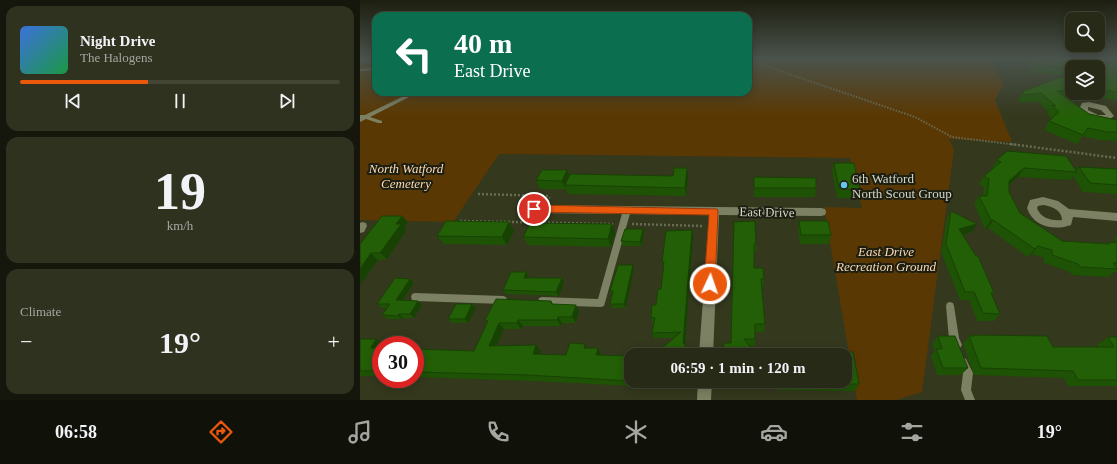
<!DOCTYPE html>
<meta charset="utf-8">
<style>
:root{--surface:#272a16;--page:#2f321f;--text:#f1f3f6;--muted:#a4a7a1;--line:#434635;--accent:#ea580c}
body{margin:0;font-family:Georgia,serif;background:var(--page);color:var(--text);height:100vh;display:flex;flex-direction:column;font-size:15px;white-space:nowrap}
*{box-sizing:border-box;margin:0}
p{font-size:13px;color:var(--muted)}
.icon{flex:none;width:22px;height:22px;fill:none;stroke:currentColor;stroke-width:2;stroke-linecap:round;stroke-linejoin:round}
.map{position:relative;flex:1;overflow:hidden}
.details{display:flex;flex-direction:column;gap:6px;padding:6px;background:#15170c;width:360px}
.details>*{flex:none}
.guide{position:absolute;left:12px;top:12px;width:380px;height:84px;border-radius:12px;box-shadow:0 2px 10px #0003,0 0 0 1px var(--line);background:#0b6e4f;color:#fff;overflow:hidden}
.fabs{position:absolute;left:705px;top:12px;display:grid;gap:8px}
.fabs a{display:grid;place-items:center;width:40px;height:40px;border-radius:8px;background:var(--surface);box-shadow:0 2px 10px #0003,0 0 0 1px var(--line);font-size:20px}
.speed{position:absolute;left:12px;top:336px;display:flex;gap:8px;font-size:20px;font-weight:700;text-align:center}
.speed>*{display:grid;place-content:center;width:52px;height:52px;border-radius:50%;background:var(--surface);box-shadow:0 2px 10px #0003,0 0 0 1px var(--line);line-height:1}
.speed .limit{border:6px solid #d22;background:#fff;color:#111}
.pin{position:absolute;display:grid;place-items:center;width:34px;height:34px;color:#fff;margin:-17px;border:2px solid #fff;border-radius:50%;box-shadow:0 1px 4px #0007}
.me{position:absolute;width:44px;margin:-22px;rotate:3deg;stroke-linejoin:round;filter:drop-shadow(0 0 3px #0008)}
.turn{display:flex;align-items:center;gap:14px;height:84px;padding:0 16px;font-size:18px}
.turn .icon{width:52px;height:52px;stroke-width:2.5}
.turn b{display:block;font-size:28px;line-height:34px}
.big{font-size:30px;font-weight:800;line-height:1.1}
.details .card{flex:1;display:flex;flex-direction:column;justify-content:center;gap:6px;min-width:0;padding:0 14px;border-radius:12px;background:var(--page)}
.details .dial{align-items:center;gap:0}
.dial b{font-size:52px;line-height:1}
.song{display:flex;align-items:center;gap:12px}
.cover{width:48px;height:48px;border-radius:6px;background:linear-gradient(135deg,hsl(220 70% 55%),hsl(140 70% 35%))}
.played{height:4px;border-radius:2px;background:linear-gradient(90deg,var(--accent) 40%,var(--line) 40%)}
.keys{display:flex;justify-content:space-around;direction:ltr}
.heat{display:flex;justify-content:space-between;align-items:center;font-size:22px;direction:ltr}
.trip{position:absolute;left:264px;top:348px;width:228px;height:40px;border-radius:12px;background:var(--surface);box-shadow:0 2px 10px #0003,0 0 0 1px var(--line);font-weight:800;line-height:40px;text-align:center}
.tab-bar{display:flex;height:64px;justify-content:space-around;align-items:center;background:#101109;color:var(--muted)}
.tab-bar .icon{width:28px;height:28px}
.tab-bar .current{color:var(--accent)}
.tab-bar b{font-size:18px;color:var(--text)}
main{display:flex;flex:1;min-height:0}
.map>svg:first-child{display:block}
</style>
<main>
<section class="details">
<div class="card">
<div class="song"><i class="cover"></i><div><b>Night Drive</b><p>The Halogens</p></div></div>
<div class="played"></div>
<div class="keys"><svg class="icon" aria-label="previous" viewBox="0 0 24 24"><path d="M18 5L8 12l10 7zM5 5v14"/></svg><svg class="icon" aria-label="pause" viewBox="0 0 24 24"><path d="M8 5v14M16 5v14"/></svg><svg class="icon" aria-label="next" viewBox="0 0 24 24"><path d="M6 5l10 7-10 7zM19 5v14"/></svg></div>
</div>
<div class="card dial"><b>19</b><p>km/h</p></div>
<div class="card"><p>Climate</p>
<div class="heat"><a>−</a><b class="big">19°</b><a>+</a></div>
</div>
</section>
<div class="map">
<svg width="757" height="400" viewBox="0 0 757 400">
<rect width="100%" height="100%" fill="#34381d"/>
<path fill="#5a3803" d="M0,59H16V92H388V59H629L643,84L635,100L652,142L589,139L594,149L562,392L536,400H497L464,207L502,208L490,158L139,154L93,222L0,220Z"/>
<g fill="none" stroke-linecap="round" stroke-linejoin="round">
<path stroke="#676b53" stroke-width="2" stroke-dasharray="1.5 1.5" stroke-linecap="butt" d="M388,60L555,117L592,137L658,145"/>
<path stroke="#676b53" stroke-width="2.5" stroke-dasharray="2 2" stroke-linecap="butt" d="M650,144L757,158
M118,194L188,196L190,198
M100,221L253,224
M272,224L343,226"/>
<path fill="#7c8163" fill-rule="evenodd" d="M16,68V70L0,71V69Z
M52,92H59L10,117L22,121V123H18L6,119L0,122V115H5Z
M267,207L270,208L271,210L244,306L241,307L182,305L179,304L178,301L179,298L182,297L238,299L263,210L264,208Z
M55,293L143,296L146,297L147,300L146,303L143,304L55,301L52,300L51,297L52,294Z
M590,302L593,303L594,306L599,338L602,345L600,348L597,349L594,348L589,339L586,306L587,303Z
M603,357L606,359L613,373L611,390L615,400H605L601,390L603,373L598,362L600,359Z"/>
<path fill="#7c8163" fill-rule="evenodd" d="M729,102L746,106L754,116C744,125 726,119 719,109L722,103ZM728,107L741,110L746,115H738L728,110Z
M683,197L698,201L709,209L757,213V221L713,217L711,225C695,231 673,227 667,208L670,200ZM683,205C691,206 702,210 702,220C693,221 681,219 677,208L678,206Z
M174,205L461,208L465,209L466,212L465,215L461,216L359,215L353,355H339L349,215L174,213L170,212L169,209L170,206Z
M2,222L6,223L7,226L4,232L0,233V223Z
M338,381H352L351,400H337Z"/>
</g>
<path fill="#1e5205" fill-rule="evenodd" d="M665,59H757V100L737,98L735,95L706,98L729,114L757,120V141L740,140L722,136L717,144L684,130L689,121L692,118L687,114L689,112L677,101L660,103L659,99L663,91L682,84L683,82L685,83L705,76L672,72ZM712,67H738V93H712Z
M637,160L716,171L719,167L757,169V196L756,194L723,192L713,176L710,180L658,177L649,185V192L660,213L702,241L747,244L749,242L752,243L754,241H755L754,239L757,236V272H754L748,277L712,275L710,272L684,263V258L672,254L668,257L628,228L625,229L614,204L619,196H623L624,187L619,184L624,176L633,169L632,168Z
M474,163L500,190L497,198H477L472,171Z
M209,175L328,177L326,196L208,194L206,189H180L176,180Z
M394,177L456,188L455,197H394Z
M591,211L612,232L603,235L634,293L632,296L640,314L634,321H617L609,300H600L581,252L587,219Z
M42,216L48,222L44,228L46,231L27,259L18,260L0,285V244Z
M439,221L471,235L469,244H440L438,229Z
M149,222L154,231L147,245L84,244L77,236Z
M374,222L396,244V252H394V268L404,279L403,288H402L405,324L404,332H395V346H390L397,355H363V353L371,343Z
M332,230L333,237L325,345L326,346L327,352L323,355H294L314,338H294L292,333L294,323H292L291,317L296,305L301,289L304,268L302,262Z
M255,233L251,247L168,245L163,237Z
M284,233L282,246H263L261,241Z
M273,265L274,269L266,308H252L250,304L252,295L250,291Z
M166,272L169,276L168,278H202L204,282L199,296L146,294L143,290Z
M50,279L54,283L43,301L62,305L54,318H43L42,319H27L22,315L27,308H22L17,304Z
M191,301L193,304L219,311L216,323H202L201,326H163L161,329H144L137,346L181,351L179,354L206,355L227,348L241,354V355L271,356V381H274L273,386L173,381L55,377V349L114,351L127,322L125,320Z
M116,308L108,323H92L88,319Z
M613,335L693,347H739L737,345L748,337H757V386H708L704,378L614,375L603,344L609,336H612Z
M578,336L608,368L601,375H577L571,356L575,351L572,344Z
M0,340L21,345V376H0Z
M418,352H493L499,384L495,391L418,390V381H485V355H418Z
M293,381H307L299,388Z
M384,381H400L390,388Z"/>
<path fill="#184204" d="M327,168L328,177L326,196L325,188Z
M664,168L658,177L644,189L649,181Z
M207,170L210,178L205,185L206,189L202,181Z
M42,216L48,222L44,228L46,231L27,259L20,253L36,224Z
M631,220H633L628,228L625,229Z
M149,222L154,231L147,245L142,237Z
M252,224L255,233L251,247L248,239Z
M617,224L612,232L595,237L599,229Z
M283,229L284,233L282,246L280,242Z
M332,230L333,237L325,347L326,346L327,352L323,355H320L319,352L323,343Z
M678,246L672,254L668,257L675,249Z
M11,253L18,260L0,285V269Z
M273,265L274,269L266,308L264,304Z
M166,272L169,276L167,282L164,278Z
M202,278L204,282L199,296L196,292Z
M50,279L54,283L40,304L36,300Z
M58,301L62,305L54,318L50,314Z
M112,304L116,308L108,323L105,319Z
M216,305L219,311L216,323L212,317Z
M39,314L43,318L42,319L38,316Z
M198,317L202,323L201,326L197,320Z
M158,320L163,326L161,329L157,323Z
M139,323L144,329L134,352L129,346Z
M16,339L24,345H21V350L11,348Z
M176,345L181,351L178,360L173,354Z
M238,348L241,354L239,360L236,355Z
M271,381H274L273,386Z
M299,381H307L299,388L297,383Z
M391,381H400L390,388V382Z"/>
<path fill="#235f06" stroke="#184204" d="M673,59H757V92L743,90L740,87H738V67H712V68L677,65Z
M712,73V90L697,91L729,114L757,120V132H747L728,128L723,135L689,121L699,112L692,106H696L681,93L664,95L663,91L683,84V82L685,83Z
M647,151L706,156L717,172L664,168L649,181V192L660,213L702,241L750,244L749,242L755,243L754,241H757V263H753L757,269L720,267L718,264L692,255V250L678,246L675,249L633,220H631L619,196H627L629,179L624,176L641,162L637,160Z
M474,163H494L500,190L479,189Z
M719,167L757,169V185L730,183Z
M314,168H327L325,188L205,185L210,174L313,176Z
M182,170H207L202,181L176,180Z
M394,177L456,178V188H394Z
M591,211L617,224L599,229L616,256H618L634,293H631L640,314L623,313L614,292H605L586,244Z
M22,216H42L36,224H41L20,253H11L0,269V244Z
M86,221L149,222L142,237L77,236Z
M395,221L396,244H394V268H403L404,279H401L405,324H395V339H384L397,355H365L363,353L364,343H371L374,222Z
M439,221H468L471,235H441Z
M170,223L252,224L248,239L163,237Z
M265,229H283L280,242L261,241Z
M332,230L323,343L326,346L319,352L322,355H294L321,332L292,333L295,318L291,317L292,305H296L298,289H301L304,262H302L306,231Z
M258,265H273L264,304H250L253,291H250Z
M151,272H166L164,278H202L196,292L143,290Z
M35,278L50,279L36,300L58,301L50,314H39L38,316L22,315L30,304H17Z
M136,299L191,301L192,304L216,305L212,317H198L197,320H158L157,323H139L129,346L176,345L173,354L206,355L210,343L225,344L224,348H238L236,355L271,356V381L168,375L55,372V349L114,351L128,321L125,320Z
M96,304H112L105,319H88Z
M613,335L687,336L693,347H754L748,337H757V380H718L713,371L621,368L609,336H614Z
M578,336H595L608,368H583L576,349H582Z
M0,339H16L11,348H21V371H0Z
M418,352H493L499,384H420V381H485V355H418Z"/>
<linearGradient id="sky" x2="0" y2="1"><stop stop-color="#1d1f10"/><stop offset="0.51" stop-color="#4a534c"/><stop offset="1" stop-color="#4a534c" stop-opacity="0"/></linearGradient>
<rect width="757" height="115" fill="url(#sky)"/>
<path fill="#ea580c" stroke="#983908" d="M174,205L357,209L358,211L355,284L353,287L350,288L346,287L344,284L349,215L174,212L169,209Z"/>
<circle fill="#66c4ef" stroke="#1c1e12" stroke-width="1.5" cx="484" cy="185" r="4"/>
<g text-anchor="middle" dominant-baseline="central" stroke-width="4" stroke-linejoin="round" paint-order="stroke">
<g font-size="13" font-style="italic" fill="#fddab3" stroke="#1c1e12">
<text x="46" y="168">North Watford<tspan x="46" dy="15">Cemetery</tspan></text>
<text x="526" y="251">East Drive<tspan x="526" dy="15">Recreation Ground</tspan></text>
</g>
<g font-size="13" fill="#d4d8c7" stroke="#1c1e12" text-anchor="start">
<text x="492" y="178">6th Watford<tspan x="492" dy="15">North Scout Group</tspan></text>
</g>
<g font-size="13" fill="#d4d8c7" stroke="#1c1e12">
<text transform="translate(407 212) rotate(1)">East Drive</text>
</g>
</g>
</svg>
<div class="fabs">
<a><svg class="icon" aria-label="search" viewBox="0 0 24 24"><circle cx="10" cy="10" r="6"/><path d="M15 15l6 6"/></svg></a>
<a><svg class="icon" aria-label="layers" viewBox="0 0 24 24"><path d="M12 4l9 5-9 5-9-5zM3 14l9 5 9-5"/></svg></a>
</div>
<div class="speed"><div class="limit">30</div></div>
<div class="pin" style="left:174px;top:209px;background:#d93025"><svg class="icon" aria-label="arrive" viewBox="0 0 24 24"><path d="M6 21V4h12l-3 4 3 4H6"/></svg></div>
<svg class="me" style="left:350px;top:284px" viewBox="-20 -20 40 40"><circle r="17" fill="#ea580c" stroke="#fff" stroke-width="3"/><path d="M0-11L8 9 0 5-8 9z" fill="#fff"/></svg>
<div class="trip">06:59 · 1 min · 120 m</div>
<div class="guide">
<div class="turn"><svg class="icon" aria-label="left" viewBox="0 0 24 24"><path d="M17 20v-9H6M10 6l-5 5 5 5"/></svg><div><b>40 m</b>East Drive</div></div>
</div>
</div>
</main>
<nav class="tab-bar">
<b>06:58</b>
<svg class="icon current" aria-label="directions" viewBox="0 0 24 24"><path d="M12 3l9 9-9 9-9-9zM9 14v-3h6M13 9l2 2-2 2"/></svg>
<svg class="icon" aria-label="music" viewBox="0 0 24 24"><path d="M9 18V5l10-2v13"/><circle cx="6" cy="18" r="3"/><circle cx="16" cy="16" r="3"/></svg>
<svg class="icon" aria-label="phone" viewBox="0 0 24 24"><path d="M5 4h4l2 5-3 2q2 4 5 5l2-3 5 2v4C11 20 4 13 5 4z"/></svg>
<svg class="icon" aria-label="climate" viewBox="0 0 24 24"><path d="M12 3v18M4 7l16 10M4 17L20 7"/></svg>
<svg class="icon" aria-label="car" viewBox="0 0 24 24"><path d="M5 17H2v-5l4-1 3-4h7l3 4 3 1v5h-3M9 17h6M6 11h13"/><circle cx="7" cy="17" r="2"/><circle cx="17" cy="17" r="2"/></svg>
<svg class="icon" aria-label="filters" viewBox="0 0 24 24"><path d="M4 7h16M4 17h16"/><circle cx="9" cy="7" r="2"/><circle cx="15" cy="17" r="2"/></svg>
<b>19°</b>
</nav>
